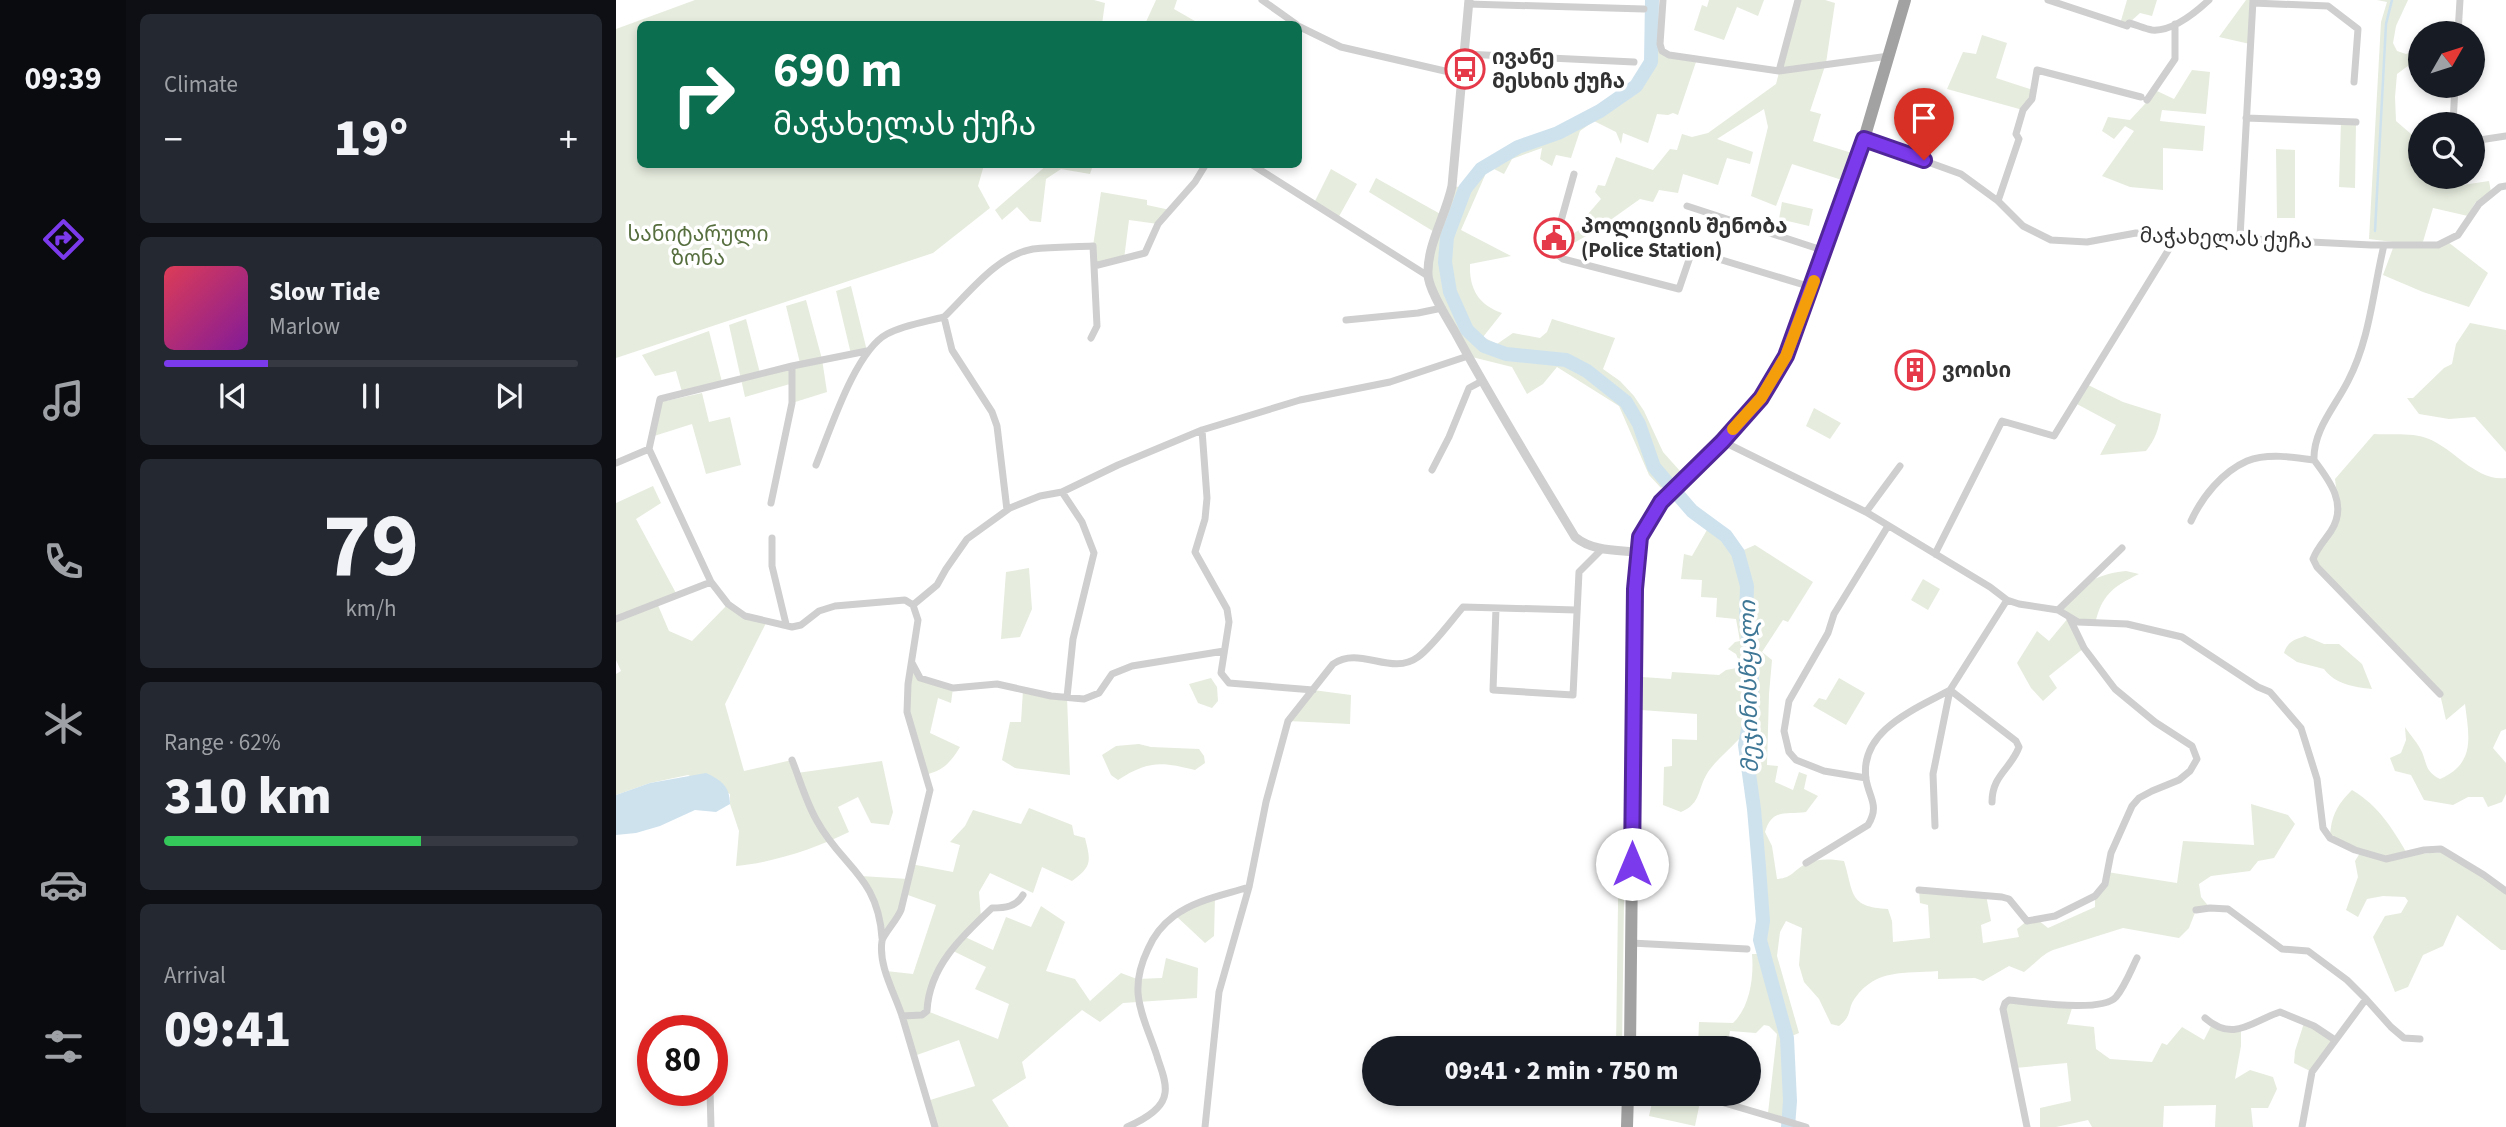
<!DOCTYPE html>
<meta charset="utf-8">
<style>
:root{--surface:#171b24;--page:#242831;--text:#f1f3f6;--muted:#9ea1a6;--line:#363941;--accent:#7c3aed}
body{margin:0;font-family:"Source Sans 3","Noto Sans Georgian",sans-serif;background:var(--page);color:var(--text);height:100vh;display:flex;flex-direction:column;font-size:26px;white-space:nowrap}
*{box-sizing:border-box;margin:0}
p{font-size:23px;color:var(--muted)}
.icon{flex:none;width:38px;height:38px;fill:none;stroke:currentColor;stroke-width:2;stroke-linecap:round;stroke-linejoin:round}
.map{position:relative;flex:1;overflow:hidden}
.panel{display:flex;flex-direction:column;gap:14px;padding:14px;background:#0d0f14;width:490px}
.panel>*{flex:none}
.hud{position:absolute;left:21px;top:21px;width:665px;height:147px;border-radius:10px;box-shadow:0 4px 10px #0003;background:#0b6e4f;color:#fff;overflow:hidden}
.needle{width:46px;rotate:51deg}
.fabs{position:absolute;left:1792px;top:21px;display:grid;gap:14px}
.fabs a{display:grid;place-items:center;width:77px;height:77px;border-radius:50%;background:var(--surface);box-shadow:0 4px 10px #0003;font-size:35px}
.speed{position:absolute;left:21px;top:1015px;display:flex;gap:14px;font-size:35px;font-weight:700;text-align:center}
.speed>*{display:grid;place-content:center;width:91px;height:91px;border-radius:50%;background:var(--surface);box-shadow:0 4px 10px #0003;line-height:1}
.speed .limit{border:10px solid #d22;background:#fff;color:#111}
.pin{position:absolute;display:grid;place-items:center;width:60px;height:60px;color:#fff;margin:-72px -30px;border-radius:50% 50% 50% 0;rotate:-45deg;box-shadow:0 0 7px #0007}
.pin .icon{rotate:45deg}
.me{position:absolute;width:77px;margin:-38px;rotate:0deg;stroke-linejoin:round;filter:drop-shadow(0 0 5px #0008)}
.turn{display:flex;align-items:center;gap:24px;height:147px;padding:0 21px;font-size:32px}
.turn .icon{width:91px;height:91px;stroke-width:2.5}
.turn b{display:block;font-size:49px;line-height:60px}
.big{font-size:52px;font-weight:800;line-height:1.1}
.panel .card{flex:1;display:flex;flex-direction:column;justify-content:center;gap:10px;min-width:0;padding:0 24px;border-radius:10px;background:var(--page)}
.panel .dial{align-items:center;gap:0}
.dial b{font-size:91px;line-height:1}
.song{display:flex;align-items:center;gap:21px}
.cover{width:84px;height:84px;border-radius:10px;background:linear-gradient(135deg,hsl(350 70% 55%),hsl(290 70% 35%))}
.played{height:7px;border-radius:4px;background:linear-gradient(90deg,var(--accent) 25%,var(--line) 25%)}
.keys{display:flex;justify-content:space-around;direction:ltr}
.heat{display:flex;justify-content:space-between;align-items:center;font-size:38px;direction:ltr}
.charge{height:10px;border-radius:5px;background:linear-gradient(90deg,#34c759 62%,var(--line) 0)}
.trip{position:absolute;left:746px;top:1036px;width:399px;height:70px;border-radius:35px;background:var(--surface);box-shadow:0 4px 10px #0003;font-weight:800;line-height:70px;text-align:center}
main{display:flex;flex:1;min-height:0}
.dock{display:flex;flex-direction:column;width:126px;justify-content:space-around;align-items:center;background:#090b0e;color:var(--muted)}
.dock .icon{width:49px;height:49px}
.dock .selected{color:var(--accent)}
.dock b{font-size:32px;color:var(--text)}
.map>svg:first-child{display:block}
</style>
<main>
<nav class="dock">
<b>09:39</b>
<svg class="icon selected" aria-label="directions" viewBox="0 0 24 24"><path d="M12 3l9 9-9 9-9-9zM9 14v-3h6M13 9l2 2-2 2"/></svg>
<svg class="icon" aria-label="music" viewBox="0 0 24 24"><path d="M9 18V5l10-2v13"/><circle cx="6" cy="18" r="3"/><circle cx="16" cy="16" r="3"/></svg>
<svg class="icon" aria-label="phone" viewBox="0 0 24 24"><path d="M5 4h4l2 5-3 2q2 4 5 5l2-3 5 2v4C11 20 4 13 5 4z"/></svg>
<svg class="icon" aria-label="climate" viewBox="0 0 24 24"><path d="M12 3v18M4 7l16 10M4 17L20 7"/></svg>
<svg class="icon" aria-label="car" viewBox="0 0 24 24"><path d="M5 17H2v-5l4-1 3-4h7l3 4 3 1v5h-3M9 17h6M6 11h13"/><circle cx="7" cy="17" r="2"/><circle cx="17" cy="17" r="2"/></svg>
<svg class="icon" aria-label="filters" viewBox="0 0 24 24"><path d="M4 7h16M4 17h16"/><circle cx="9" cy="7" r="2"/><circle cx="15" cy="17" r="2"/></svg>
</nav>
<section class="panel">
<div class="card"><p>Climate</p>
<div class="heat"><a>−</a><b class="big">19°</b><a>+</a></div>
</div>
<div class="card">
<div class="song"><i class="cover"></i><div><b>Slow Tide</b><p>Marlow</p></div></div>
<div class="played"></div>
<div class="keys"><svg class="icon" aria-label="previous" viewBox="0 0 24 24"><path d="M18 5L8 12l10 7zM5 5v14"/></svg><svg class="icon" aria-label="pause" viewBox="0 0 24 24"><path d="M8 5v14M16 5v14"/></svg><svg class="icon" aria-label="next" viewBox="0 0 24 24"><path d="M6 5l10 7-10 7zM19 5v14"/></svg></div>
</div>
<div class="card dial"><b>79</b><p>km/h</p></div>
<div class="card"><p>Range · 62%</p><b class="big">310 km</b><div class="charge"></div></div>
<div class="card"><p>Arrival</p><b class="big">09:41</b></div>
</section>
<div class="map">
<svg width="1890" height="1127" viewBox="0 0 1890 1127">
<rect width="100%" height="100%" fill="#fff"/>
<path fill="#e6ecde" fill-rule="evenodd" d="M79,0H478L489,3L486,24H24V164L368,165L362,186L374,208L317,253L0,358V29Z
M540,0H561L558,9L584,24H529Z
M1093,0H1148L1142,16L1121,7L1108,40L1078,30L1086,5L1091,7Z
M1182,0H1209L1219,3L1210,63L1194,111L1205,114L1197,141L1236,153L1226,180L1176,164L1160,206L1135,196L1152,127L1148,109L1101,139L1137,152L1134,164L1111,158L1102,185L1067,174L1062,193L1043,190L1037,202L1024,199L979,231L940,253L938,246L977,221L972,214L985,199L979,192L982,185L989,186L1000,157L1037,170L1054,149L1061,150L1066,134L1076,137L1092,133L1160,84Z
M1511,0H1541L1536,16L1524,13L1513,23L1504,24Z
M1630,0H1637L1634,44L1603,37Z
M1761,0H1792L1780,26L1777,43L1781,51L1790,54L1800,51L1804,57L1781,74L1779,97L1780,121L1802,140L1795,146L1804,150V177H1839L1840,186L1873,181L1875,192L1859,203L1852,216L1817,208L1806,245L1832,242L1872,273L1853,307L1807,292L1767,275L1777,248L1801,245L1753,239L1765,22L1771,2Z
M1366,35L1391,43L1380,78L1417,90L1407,110L1331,89L1347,52L1360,54Z
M1036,48L1081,59L1062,115L1057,113L1052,115L1041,114L1032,143L1007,133L1005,144L1000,132L978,121L964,131L955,158L940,155L936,166L924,159L926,148L896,159L888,174L878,169L870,173L845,230L895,256L854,264C853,288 862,305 886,313L867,337L881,344L897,333L924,338L931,332L936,319L999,338L987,369L1004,381L1018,396L1028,411L1047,452L1064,471L1045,488L1033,475L1003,406L941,367L927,384L911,394L896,367L852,356L812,276L820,233L753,192L760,178L828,216L836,186L849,188C854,182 859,173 866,168C911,134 1033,116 1036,48Z
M1576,70L1594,72L1590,114L1546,110L1544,121L1589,126L1587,151L1547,148V190L1514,187L1486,176L1518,131L1509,126L1498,139L1486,131L1492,117L1514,120L1541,91L1558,99Z
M1725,121L1740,122L1739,188L1723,187Z
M1660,149L1679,150V218H1661Z
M431,165H477L474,174L445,169L430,179L425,222L414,221L401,207L386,220L379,210Z
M715,169L741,184L721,220L697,205Z
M485,192L531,200V205L554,210L542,224L513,220L508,259L478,266L477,246Z
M1166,202L1197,209L1193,226L1163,219Z
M235,286L251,351L235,354L220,291Z
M190,300L206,359L211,392L176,403L174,384L129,397L113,325L130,319L144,373L184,363L170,306Z
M1854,323L1890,330V452L1859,417L1833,419L1803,414L1791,398H1797L1828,368L1836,364L1840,344Z
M93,331L106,382L66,392L60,371L39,376L26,355Z
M1470,384L1507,402L1545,414C1543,428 1539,440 1530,451L1484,455L1500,425L1459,403Z
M86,393L93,422L114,417L125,465L90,474L76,424L35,437L45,402Z
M1198,408L1225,423L1214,439L1190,426Z
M1758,434C1775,435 1798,432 1813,439C1838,449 1861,482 1890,478V729L1885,731L1877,748L1890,763V794L1886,802L1872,807L1867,797H1852L1837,805L1808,800L1795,775L1779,771L1774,758L1785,753L1790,740L1789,727C1794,735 1802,743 1806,752C1811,765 1810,772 1824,779C1860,763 1853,737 1849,704L1830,720L1824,694L1701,567L1699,552L1717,528L1721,495L1719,479Z
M37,486L45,503L20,519L61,595L41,603L53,631L76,641L112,604L129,616L151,621L109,704L128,771L176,760L181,773L266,761L277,812L273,825L255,823L242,797L222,807L233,832C201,848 156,863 120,866L123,831L114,804V794L72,775L34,783L0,795V674L5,671L0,660V503Z
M1095,523L1110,536L1121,553L1139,545L1197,582L1172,622L1167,620L1146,652L1156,660L1153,694L1151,765L1162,766L1159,782L1177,790L1183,772L1191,775L1188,789L1202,796L1190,812C1170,815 1156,808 1149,832L1156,846L1161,879C1177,878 1177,870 1190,864C1201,858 1216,859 1228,861C1238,893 1232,907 1272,909L1276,921L1277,942L1314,938L1312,905L1304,903L1303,890L1370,895L1375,921L1365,925L1367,943L1403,937L1401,929L1411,921L1422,920L1432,928L1479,907V896L1491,872L1561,883L1567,841L1638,845L1635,804L1672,815L1679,824L1658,858L1642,861L1634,871L1595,876L1583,884L1585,897L1594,908L1580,910L1573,928L1563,938L1507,928L1437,950C1425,955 1419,964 1408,972L1393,966L1367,981L1359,978L1322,979V971C1288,974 1261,968 1239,998C1231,1009 1237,1015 1223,1026L1215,1024L1203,999L1188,982L1183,965L1186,928L1170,921L1164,932L1161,956L1183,1033L1171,1038L1168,1037V1117L1152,1113L1161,1034L1153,1026L1148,1025L1140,1033L1114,1031L1111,1048H1082L1083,1022L1117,1023C1134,1007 1138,977 1136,954H1148L1144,940L1147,921L1138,809L1129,745L1123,739C1113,750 1100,760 1092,772C1081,789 1086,803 1065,812L1047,805L1048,767L1056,766V739L1081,740V714L1025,710L1026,677L1055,679L1056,672L1103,675L1110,670L1121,668L1124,664L1120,654L1112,649L1119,642L1124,641L1120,619L1100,617L1101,598L1085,597L1086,580L1065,579L1068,554L1076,556Z
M413,568L416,609L404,637L385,639L390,572Z
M1510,571L1523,574C1497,587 1486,594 1479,624L1455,618L1468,648L1433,676L1441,688L1427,701L1415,688L1401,663L1421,631L1433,641L1453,617L1442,610C1467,586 1474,575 1510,571Z
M1307,579L1324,589L1312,610L1295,600Z
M1689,636L1708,644H1723L1746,664L1756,689C1738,687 1719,684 1708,669L1681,662L1668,653C1672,641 1678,640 1689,636Z
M295,670L304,678L337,688L335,703L322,698L314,733L344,747C334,763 328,770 309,775L291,712Z
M595,678L601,687L602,701L596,708L582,703L573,684Z
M1223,678L1249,693L1230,725L1197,706L1203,698L1210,700Z
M407,690L451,697L454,775L399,768L386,760L394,722H405Z
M697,690L735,695L734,724L672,721Z
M523,744L535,747L583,749L588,756L589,763L579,770C545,761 531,761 502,780L495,775L486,755L500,746Z
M1736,790C1763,806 1776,828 1792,855L1826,852L1890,889V950H1885L1841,915L1827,946L1807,955L1792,987L1779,992L1757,937L1769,916L1785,913L1792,901L1789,897L1767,896L1751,899L1742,917L1730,910L1742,877L1739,861L1744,853L1714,838C1715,816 1721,805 1736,790Z
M413,808L456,825L458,835L469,838C475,862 476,866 456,881L426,867L417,893L374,873L363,892L365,918L347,936L377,950L390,917L415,927L425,906L449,922L430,971L459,979L474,1001L505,973L521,979L546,978L550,958L582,968L581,998L507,1003L484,1022L466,1010L406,1062L410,1078L376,1100L393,1127H319L311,1101L359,1086L343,1040L298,1056L270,971L297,974L320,905L289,894L285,910L266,938L265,923L245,876L292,879L295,864L337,872L344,845L334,842L349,826L357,810L405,824ZM335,950L370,967L359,989L393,1004L382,1039L311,1011L320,972Z
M1009,829L1006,1048H1000L1003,832Z
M599,897L598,936L589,943L559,915Z
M1389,1003L1457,1005L1451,1024L1478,1027L1480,1049L1494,1059L1536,1062L1546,1043L1551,1045L1566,1027L1588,1040L1596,1024L1625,1030V1046L1619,1079L1634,1070L1657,1077L1661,1089L1652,1108H1635L1637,1127H1599L1600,1105L1548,1106L1547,1127H1476L1472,1120L1440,1127H1424V1108L1455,1101L1451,1063L1399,1068Z
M1688,1023L1719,1040L1696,1072L1678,1063L1679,1051Z
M1038,1094L1084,1102L1079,1126L1033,1116Z"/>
<path fill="#cee2ee" d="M90,773C105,780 114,786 114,804L100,812L79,810L44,826L20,833L0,835V795L34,783Z"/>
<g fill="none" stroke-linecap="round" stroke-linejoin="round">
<path stroke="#cee2ee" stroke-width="2.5" d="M1759,231L1770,24L1776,0"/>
<path stroke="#cee2ee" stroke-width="14" d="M1036,0L1035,62L1020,86L984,111L942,133L902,147L865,169L849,189L831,237L829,262L834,292L851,330L868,346L890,354L950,360L971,371L1010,402L1023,424L1038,467L1076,511L1110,536L1122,553L1131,586L1130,618L1136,669V708L1129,745L1138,809L1143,867L1147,921L1144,940L1171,1038L1174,1101L1172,1127"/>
<path stroke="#cfcfcf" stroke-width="7" d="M646,0L680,24
M1047,0L1044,44L1046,51L1053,55L1163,71L1273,56
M1432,0L1511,26L1513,23C1521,25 1529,29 1536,30C1556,32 1579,13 1593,0
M1637,3L1712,6L1742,29L1738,82
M852,4L1028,9
M682,26L725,47L846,75
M1842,33L1844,0
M849,54L1018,62
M1163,71L1182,0
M1531,100L1559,59V24
M1630,118L1740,122
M1837,124L1839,86
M1248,139L1345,174L1382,201L1407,226L1435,240L1471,242L1520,233L1755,245H1822L1842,235L1863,204L1884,187L1890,186
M1857,141L1890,136
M635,164L812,276
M958,174L938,246L940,253L947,259L1063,289L1076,251L1195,287
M1382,201L1403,139L1400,134L1407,110L1416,99L1421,70L1525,97
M1071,206L1209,251
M1624,237L1637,0
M478,266L529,253L542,224L579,182L590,164
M730,320L802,313L826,308
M176,366L44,399L33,449L95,582L112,604L129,616L176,627L185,625L203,611L219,606L289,600L297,605
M586,430L591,498L589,519L579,552L611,609L613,622L605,673L613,683L697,690
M1106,441L1250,512L1374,587L1391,600L1403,604L1442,610L1462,622L1511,624L1566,637L1642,687L1654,692L1685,728L1701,779L1707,828L1714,838L1739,850L1770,859L1808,850L1825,849L1868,875L1890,891
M1698,460C1714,481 1732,505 1715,531C1709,540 1701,548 1697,559L1701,567L1824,694
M0,463L33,449
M200,465C214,431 239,351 271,334C288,325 309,322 328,317
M816,470L833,437L853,388L866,381
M446,492L466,522L478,553L457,639L451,697
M155,503L176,403V366L251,351
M391,510L381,426L376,412L336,350L328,317C353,293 381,255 417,249C437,247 457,247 477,246L481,326L475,338
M1250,512L1284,466
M1575,521C1586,497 1606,472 1631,461C1651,453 1678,457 1698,460C1697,430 1719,407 1732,381C1754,339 1757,291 1768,245
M156,538V566L170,624
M1319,554L1386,421L1438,436L1561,236
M297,605L321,585L330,569L351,539L394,508L424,496L446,492L502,465L586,430L684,400L774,382L852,356
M297,605L302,620L292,684L291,712L314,790L285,910C281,920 267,935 266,941C262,967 280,995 287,1019C298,1055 308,1091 319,1127
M880,608L877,690L957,695L963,572L986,549
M1442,610L1506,548
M0,619L95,582
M296,663L304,678L337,688L381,684L435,696L468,699L483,693L496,674L516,666L608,651
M176,760C184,780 190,802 201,821C226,867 262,876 266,938
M1250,778L1208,771L1180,760L1173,752L1168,731L1173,701L1212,633L1218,614L1272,526
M1319,826L1317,774L1334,690L1391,600
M1190,863L1252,825C1264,805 1253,798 1250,779C1243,730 1300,709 1334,690L1400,741L1403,747C1395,769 1376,775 1376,802
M1303,890L1386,897L1393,899L1411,921L1439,916L1479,896L1489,884L1495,853L1516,806L1523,798L1536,791L1563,780L1574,771L1581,759L1576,746L1539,722L1499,689L1468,648L1453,617
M1580,910L1594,908L1612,909L1666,949L1692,951L1731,980L1750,999L1696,1072L1686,1127
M1015,943L1131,949
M1750,999L1775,1027L1788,1038L1804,1039
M286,1016L306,1015L311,1011C313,967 345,937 376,908C389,908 400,907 407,895
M1589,1018C1618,1043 1636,1021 1664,1012L1698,1026L1719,1040
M94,1090L95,1127
M1078,1094L1190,1127
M511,1127C525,1121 547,1110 549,1093C551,1081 544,1067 541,1056C527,1014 511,993 532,949C538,935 546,925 558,916C579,900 608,895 633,887
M589,1127L603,992L633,887L650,802L672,721L717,664C744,645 775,677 802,657C816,647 835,621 847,607L960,610
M1411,1127L1387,1009L1389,1003L1393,1000C1416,1002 1486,1013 1500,997C1509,986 1515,970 1521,958"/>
<path stroke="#cfcfcf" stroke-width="9" d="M853,0L836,186C830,215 811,245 812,274C812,289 831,318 839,332C877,402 918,469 959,537C976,551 999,550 1021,552"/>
<path stroke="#a2a2a2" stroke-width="12" d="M1014,1048L1019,589L1024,537L1045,502L1106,441L1145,398L1170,356L1248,139L1289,0
M1011,1127L1012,1094"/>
</g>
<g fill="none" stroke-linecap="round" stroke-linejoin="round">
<g stroke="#51269a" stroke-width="18">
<path id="route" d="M1016,864L1019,589L1024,537L1045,502L1106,442L1145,398L1170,356L1248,139L1308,160"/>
</g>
<use href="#route" stroke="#7c3aed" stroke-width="12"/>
<path stroke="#f59e0b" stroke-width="12" d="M1117,429L1145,398L1170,356L1198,281"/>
</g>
<defs>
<g id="bus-ring" transform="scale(2.0125)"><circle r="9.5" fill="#fff" stroke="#e5394a" stroke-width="1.5"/><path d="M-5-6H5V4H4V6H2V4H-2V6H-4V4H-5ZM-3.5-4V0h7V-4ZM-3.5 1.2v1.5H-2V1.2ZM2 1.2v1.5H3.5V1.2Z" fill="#e5394a"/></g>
<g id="civic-ring" transform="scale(2.0125)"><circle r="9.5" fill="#fff" stroke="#e5394a" stroke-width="1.5"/><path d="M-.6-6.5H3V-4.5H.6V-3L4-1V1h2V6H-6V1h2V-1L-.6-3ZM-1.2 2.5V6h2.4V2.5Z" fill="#e5394a"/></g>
<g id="building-ring" transform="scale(2.0125)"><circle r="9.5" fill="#fff" stroke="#e5394a" stroke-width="1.5"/><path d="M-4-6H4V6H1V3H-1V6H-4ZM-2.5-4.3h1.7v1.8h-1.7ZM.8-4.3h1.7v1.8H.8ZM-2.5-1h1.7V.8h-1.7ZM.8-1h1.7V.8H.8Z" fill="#e5394a"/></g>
</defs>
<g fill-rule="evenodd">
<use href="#bus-ring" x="849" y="69"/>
<use href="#civic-ring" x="938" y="238"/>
<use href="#building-ring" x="1299" y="370"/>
</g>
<g text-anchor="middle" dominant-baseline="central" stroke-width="7" stroke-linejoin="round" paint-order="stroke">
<g font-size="21" font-weight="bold" fill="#323232" stroke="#fff" text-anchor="start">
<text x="876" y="57">ივანე<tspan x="876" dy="24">მესხის ქუჩა</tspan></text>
<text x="965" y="226">პოლიციის შენობა<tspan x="965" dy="24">(Police Station)</tspan></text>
<text x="1326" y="370">ვოისი</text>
</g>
<g font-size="21" fill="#576f3f" stroke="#fff">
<text x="82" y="234">სანიტარული<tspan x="82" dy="24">ზონა</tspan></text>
</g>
<g font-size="21" fill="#323232" stroke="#fff">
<text transform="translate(1610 238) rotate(2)">მაჭახელას ქუჩა</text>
</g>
<g font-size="23" font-style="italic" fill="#3f7796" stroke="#fff">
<text transform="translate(1133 687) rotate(-91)">მეჯინისწყალი</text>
</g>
</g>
</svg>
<div class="fabs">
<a><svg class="needle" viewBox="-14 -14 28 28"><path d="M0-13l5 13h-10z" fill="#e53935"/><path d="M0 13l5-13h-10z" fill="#9ea1a6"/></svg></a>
<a><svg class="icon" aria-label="search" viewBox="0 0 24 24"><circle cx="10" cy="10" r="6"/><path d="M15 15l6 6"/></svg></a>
</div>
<div class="speed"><div class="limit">80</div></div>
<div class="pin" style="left:1308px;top:160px;background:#d93025"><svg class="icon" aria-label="arrive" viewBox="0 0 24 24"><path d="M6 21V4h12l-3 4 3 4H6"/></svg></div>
<svg class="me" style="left:1016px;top:864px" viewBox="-20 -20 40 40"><circle r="19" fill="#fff"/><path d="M0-13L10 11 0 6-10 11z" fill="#7c3aed"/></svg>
<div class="trip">09:41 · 2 min · 750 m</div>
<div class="hud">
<div class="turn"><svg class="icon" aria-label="right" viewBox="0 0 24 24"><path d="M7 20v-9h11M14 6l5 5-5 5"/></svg><div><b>690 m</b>მაჭახელას ქუჩა</div></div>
</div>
</div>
</main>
